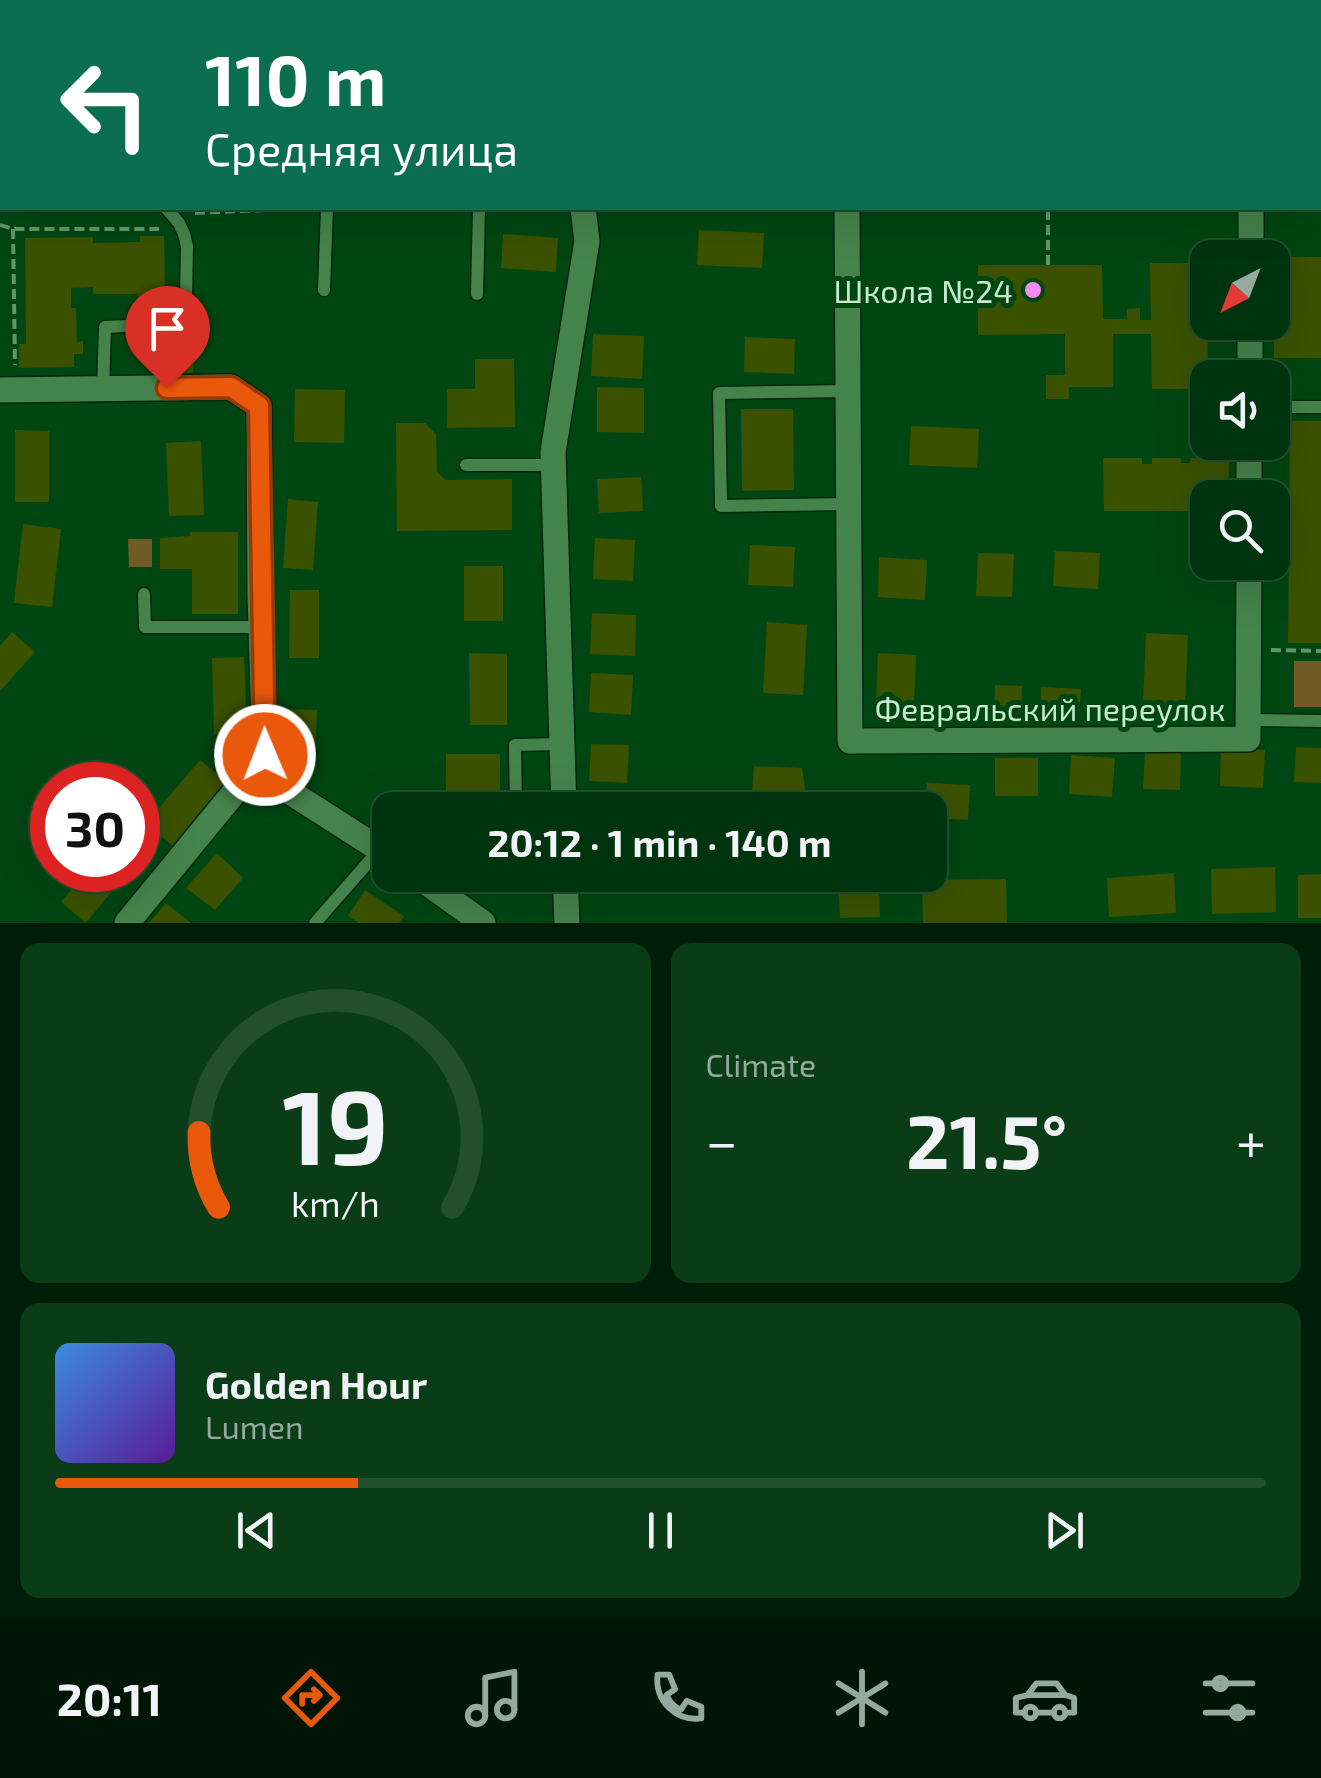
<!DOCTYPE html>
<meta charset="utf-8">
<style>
:root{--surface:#00340e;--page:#0a3c17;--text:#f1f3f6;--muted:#95aa9e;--line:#224f2e;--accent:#ea580c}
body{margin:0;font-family:"Exo 2",sans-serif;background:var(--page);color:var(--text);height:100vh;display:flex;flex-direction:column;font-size:38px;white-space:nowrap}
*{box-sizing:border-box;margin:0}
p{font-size:32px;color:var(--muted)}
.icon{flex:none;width:55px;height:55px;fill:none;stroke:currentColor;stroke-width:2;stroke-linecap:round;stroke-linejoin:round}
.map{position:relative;height:923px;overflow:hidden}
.details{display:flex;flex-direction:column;gap:20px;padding:20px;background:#001d08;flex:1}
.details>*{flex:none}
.guide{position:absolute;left:0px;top:0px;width:1322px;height:210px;box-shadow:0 10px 40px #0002,0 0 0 2px var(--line);background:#0b6e4f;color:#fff;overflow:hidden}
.needle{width:65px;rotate:222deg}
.controls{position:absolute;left:1190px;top:240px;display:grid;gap:20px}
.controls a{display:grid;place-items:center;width:100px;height:100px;border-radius:20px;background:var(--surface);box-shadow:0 10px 40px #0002,0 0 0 2px var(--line);font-size:50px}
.speed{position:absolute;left:30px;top:762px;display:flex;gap:20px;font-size:50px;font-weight:700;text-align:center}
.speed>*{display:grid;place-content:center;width:130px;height:130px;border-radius:50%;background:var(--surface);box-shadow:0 10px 40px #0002,0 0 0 2px var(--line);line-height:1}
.speed .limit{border:15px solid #d22;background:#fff;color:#111}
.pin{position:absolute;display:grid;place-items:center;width:85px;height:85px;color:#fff;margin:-102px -42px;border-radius:50% 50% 50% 0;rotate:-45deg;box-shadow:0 0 10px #0007}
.pin .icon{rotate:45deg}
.me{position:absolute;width:110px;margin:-55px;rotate:359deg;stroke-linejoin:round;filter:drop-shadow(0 0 8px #0008)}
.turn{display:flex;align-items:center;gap:35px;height:210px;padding:0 40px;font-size:45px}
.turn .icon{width:130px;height:130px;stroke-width:2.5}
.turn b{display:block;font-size:70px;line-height:85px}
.big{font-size:75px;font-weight:700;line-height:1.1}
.details .card{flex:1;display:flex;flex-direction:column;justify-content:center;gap:15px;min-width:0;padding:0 35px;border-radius:20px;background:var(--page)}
.details .dial{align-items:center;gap:0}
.dial svg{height:260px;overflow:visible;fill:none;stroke:var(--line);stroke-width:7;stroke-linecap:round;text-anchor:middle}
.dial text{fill:var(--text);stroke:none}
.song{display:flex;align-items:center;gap:30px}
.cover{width:120px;height:120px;border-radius:15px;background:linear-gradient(135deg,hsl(210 70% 55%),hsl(270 70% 35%))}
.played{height:10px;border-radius:5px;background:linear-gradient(90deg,var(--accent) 25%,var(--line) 25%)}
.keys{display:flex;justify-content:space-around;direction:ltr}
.heat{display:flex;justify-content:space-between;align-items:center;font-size:55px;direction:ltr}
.details .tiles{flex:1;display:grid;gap:20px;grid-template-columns:1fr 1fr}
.card:last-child{grid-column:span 2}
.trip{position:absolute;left:372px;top:792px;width:575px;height:100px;border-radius:20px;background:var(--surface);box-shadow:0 10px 40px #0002,0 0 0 2px var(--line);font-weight:700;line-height:100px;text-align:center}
.tab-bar{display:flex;height:160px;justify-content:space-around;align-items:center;background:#001506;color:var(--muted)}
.tab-bar .icon{width:70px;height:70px}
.tab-bar .current{color:var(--accent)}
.tab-bar b{font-size:45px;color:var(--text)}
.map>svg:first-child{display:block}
</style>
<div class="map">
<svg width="1321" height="923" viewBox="0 0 1321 923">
<rect width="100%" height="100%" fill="#004612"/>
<path fill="#715a24" d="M128,539H152V567H129Z
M1294,661H1321V707H1294Z"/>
<path fill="#3a5200" d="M699,230L764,233L762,268L697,265Z
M503,234L558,238L556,272L501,268Z
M140,236H164L165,292H152V300H138V294H93V287L71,288V308H76L77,342L83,341V354H74V367L19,368V344H26L25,238L93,237V243L140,242Z
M1287,257H1321V358H1274V294H1286Z
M1150,263H1207L1208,389H1152L1151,334H1113V387H1069V399H1046V375H1065V334L978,335V265H1102L1103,319H1127V309L1140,308V320H1151Z
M593,334L644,336L642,379L591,376Z
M745,337L795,339L794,374L744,372Z
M160,350L194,351L193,373L159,372Z
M475,359H514L515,427L447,428V389H475Z
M597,387L644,388V433L597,432Z
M295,389L345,390L344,443L294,442Z
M741,409H793L794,490L742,491Z
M1290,421H1321V643H1288Z
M396,423H425L436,434L437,472L446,480L512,479V530L397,531Z
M911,426L979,429L977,468L909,465Z
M15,430L49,431V502H15Z
M201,441L204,515L169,516L166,443Z
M1103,458H1142V464H1152V458H1181V463H1190V458H1229V498H1208V508L1193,509V511H1104Z
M641,477L643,511L599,513L597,479Z
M288,499L318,502L313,570L283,568Z
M23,524L61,529L52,607L14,603Z
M190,532H238V614H192V569H160V538L190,536Z
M595,538L635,540L633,581L593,579Z
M750,545L795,547L793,587L748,585Z
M1055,551L1100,553L1098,589L1053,586Z
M978,553L1014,554L1012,597L976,596Z
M879,557L927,560L925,600L878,597Z
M464,566H503V621H464Z
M290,590H319V658H289Z
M592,613L636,615L635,656L590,654Z
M767,622L807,625L803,695L763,693Z
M12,632L35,652L0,691V646Z
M1146,633L1188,635L1185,704L1143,702Z
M469,653L507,654V725H470Z
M878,653L916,655L914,705L876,703Z
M244,657L247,733L214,734L212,658Z
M591,673L633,675L631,715L589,712Z
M995,685L1022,686L1021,718L994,717Z
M1041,687L1081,689L1079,715L1040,713Z
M284,709L317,710L315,757L282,756Z
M591,744L629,745L627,783L589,781Z
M1296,747L1321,748V783L1294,782Z
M1221,748L1265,750L1263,788L1220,786Z
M1145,752L1181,753L1180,790L1143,789Z
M446,754H500V810H446Z
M1071,755L1115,758L1112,797L1069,794Z
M995,758H1038V796H995Z
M200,760L228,783L174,847L146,823Z
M754,766L802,768L808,810L751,807Z
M927,783L970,785L968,820L930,818V810H925Z
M827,796L888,799V810H826Z
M585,800L632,802L631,810H585Z
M217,853L243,878L215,910L186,888Z
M1275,867L1276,912L1212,914L1211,869Z
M87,870H129L86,923L61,902Z
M1174,873L1176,913L1109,917L1107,878Z
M1321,874V918H1298V875Z
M1006,879L1007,923H923L922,880Z
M879,882L880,917L840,918L838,883Z
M365,890L404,916L399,923H359L348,916Z
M166,903L191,923H149Z"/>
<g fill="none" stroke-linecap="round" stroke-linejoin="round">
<g stroke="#06270c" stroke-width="15">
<path id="service" d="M222,0V2
M364,0V2
M254,2V0
M1151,2V0
M0,201H2
M324,290L327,208
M477,294L479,208
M103,389L105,327L165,324L177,315L182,308L186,296L187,246L184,234L179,223L166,208
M848,391L719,393L721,506L849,504
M1272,407H1321
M466,465H553
M144,594L145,627H261
M1248,720L1321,721
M516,810L515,745L562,744
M315,923L380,849"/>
</g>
<g stroke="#06270c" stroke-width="28">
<path id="minor" d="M584,2V0
M847,208L850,741L1248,739L1249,562
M1251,258V208
M1250,378V322
M0,390L231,387L259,406L260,595L265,755L127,923
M1249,498V442
M254,769L390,856
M564,810L553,452L587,241L583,208
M416,875L483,923
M565,875L567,923"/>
</g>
<g stroke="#06270c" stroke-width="35">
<path id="tertiary" d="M1320,129H1321
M0,139H2"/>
</g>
<path stroke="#62956c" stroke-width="4" stroke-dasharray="10 5" stroke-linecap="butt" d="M1320,43H1321
M0,57H2
M0,77L2,79
M0,96H2
M1320,203H1321
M363,208L463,210
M872,209L1048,210L1137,208
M497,210L558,209
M1048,210V265
M195,213L310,208
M0,225L13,229H159
M13,229L15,365
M1271,650L1321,651"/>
<use href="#service" stroke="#45834c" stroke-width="12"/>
<use href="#minor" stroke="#45834c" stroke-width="25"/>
<use href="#tertiary" stroke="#45834c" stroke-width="32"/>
</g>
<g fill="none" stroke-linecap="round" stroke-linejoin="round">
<g stroke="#983908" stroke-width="25">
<path id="route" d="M167,388L231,387L259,406L265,755"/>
</g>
<use href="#route" stroke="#ea580c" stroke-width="18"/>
</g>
<circle fill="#f28af3" stroke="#004612" stroke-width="4" cx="1033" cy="290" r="10"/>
<g text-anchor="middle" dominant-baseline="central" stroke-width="10" stroke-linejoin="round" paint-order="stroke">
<g font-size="32" fill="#caeacc" stroke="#004612" text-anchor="end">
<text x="1013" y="290">Школа №24</text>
</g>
<g font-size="32" fill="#caeacc" stroke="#004612">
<text x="1050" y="708">Февральский переулок</text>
</g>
</g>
</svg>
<div class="controls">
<a><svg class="needle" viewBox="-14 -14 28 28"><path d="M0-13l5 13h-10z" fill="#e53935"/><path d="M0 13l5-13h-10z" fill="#95aa9e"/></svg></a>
<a><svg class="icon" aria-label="sound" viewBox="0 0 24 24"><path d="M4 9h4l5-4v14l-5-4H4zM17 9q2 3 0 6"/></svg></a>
<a><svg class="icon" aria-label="search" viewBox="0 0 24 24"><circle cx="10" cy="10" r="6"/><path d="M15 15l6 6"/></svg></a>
</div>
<div class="speed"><div class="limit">30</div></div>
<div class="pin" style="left:167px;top:388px;background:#d93025"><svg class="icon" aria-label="arrive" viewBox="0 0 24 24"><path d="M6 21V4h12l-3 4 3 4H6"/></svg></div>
<svg class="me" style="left:265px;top:755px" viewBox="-20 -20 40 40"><circle r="17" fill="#ea580c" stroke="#fff" stroke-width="3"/><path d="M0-11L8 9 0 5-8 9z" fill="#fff"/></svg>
<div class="trip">20:12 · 1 min · 140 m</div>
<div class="guide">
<div class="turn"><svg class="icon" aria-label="left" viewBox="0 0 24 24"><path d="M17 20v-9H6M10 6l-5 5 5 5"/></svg><div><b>110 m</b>Средняя улица</div></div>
</div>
</div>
<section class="details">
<div class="tiles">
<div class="card dial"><svg viewBox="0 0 100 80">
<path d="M14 69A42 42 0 1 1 86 69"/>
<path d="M14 69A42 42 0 0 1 8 46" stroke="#ea580c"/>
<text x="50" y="56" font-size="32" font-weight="700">19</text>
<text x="50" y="72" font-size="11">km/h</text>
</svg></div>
<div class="card"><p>Climate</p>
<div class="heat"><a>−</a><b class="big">21.5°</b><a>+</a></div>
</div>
<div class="card">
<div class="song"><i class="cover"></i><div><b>Golden Hour</b><p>Lumen</p></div></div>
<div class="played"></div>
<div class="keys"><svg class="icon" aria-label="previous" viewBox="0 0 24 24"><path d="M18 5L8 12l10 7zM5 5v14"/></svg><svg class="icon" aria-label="pause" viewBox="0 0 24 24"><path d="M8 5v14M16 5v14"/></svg><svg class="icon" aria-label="next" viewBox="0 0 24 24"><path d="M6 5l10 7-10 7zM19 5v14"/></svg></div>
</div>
</div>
</section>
<nav class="tab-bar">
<b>20:11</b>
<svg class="icon current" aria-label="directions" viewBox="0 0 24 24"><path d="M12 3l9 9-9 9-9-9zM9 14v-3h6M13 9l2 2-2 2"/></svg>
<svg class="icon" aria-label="music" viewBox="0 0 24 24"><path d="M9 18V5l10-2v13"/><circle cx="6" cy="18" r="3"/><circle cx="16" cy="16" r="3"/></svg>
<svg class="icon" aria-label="phone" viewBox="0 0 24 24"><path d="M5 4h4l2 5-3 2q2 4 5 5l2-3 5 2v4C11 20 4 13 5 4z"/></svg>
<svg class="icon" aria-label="climate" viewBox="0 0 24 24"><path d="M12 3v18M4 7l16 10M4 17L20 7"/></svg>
<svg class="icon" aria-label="car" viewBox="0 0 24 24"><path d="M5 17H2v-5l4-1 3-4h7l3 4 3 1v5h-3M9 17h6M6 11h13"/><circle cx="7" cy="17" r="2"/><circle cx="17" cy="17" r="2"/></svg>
<svg class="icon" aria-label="filters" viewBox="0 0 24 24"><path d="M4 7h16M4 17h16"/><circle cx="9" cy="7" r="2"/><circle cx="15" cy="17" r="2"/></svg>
</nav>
